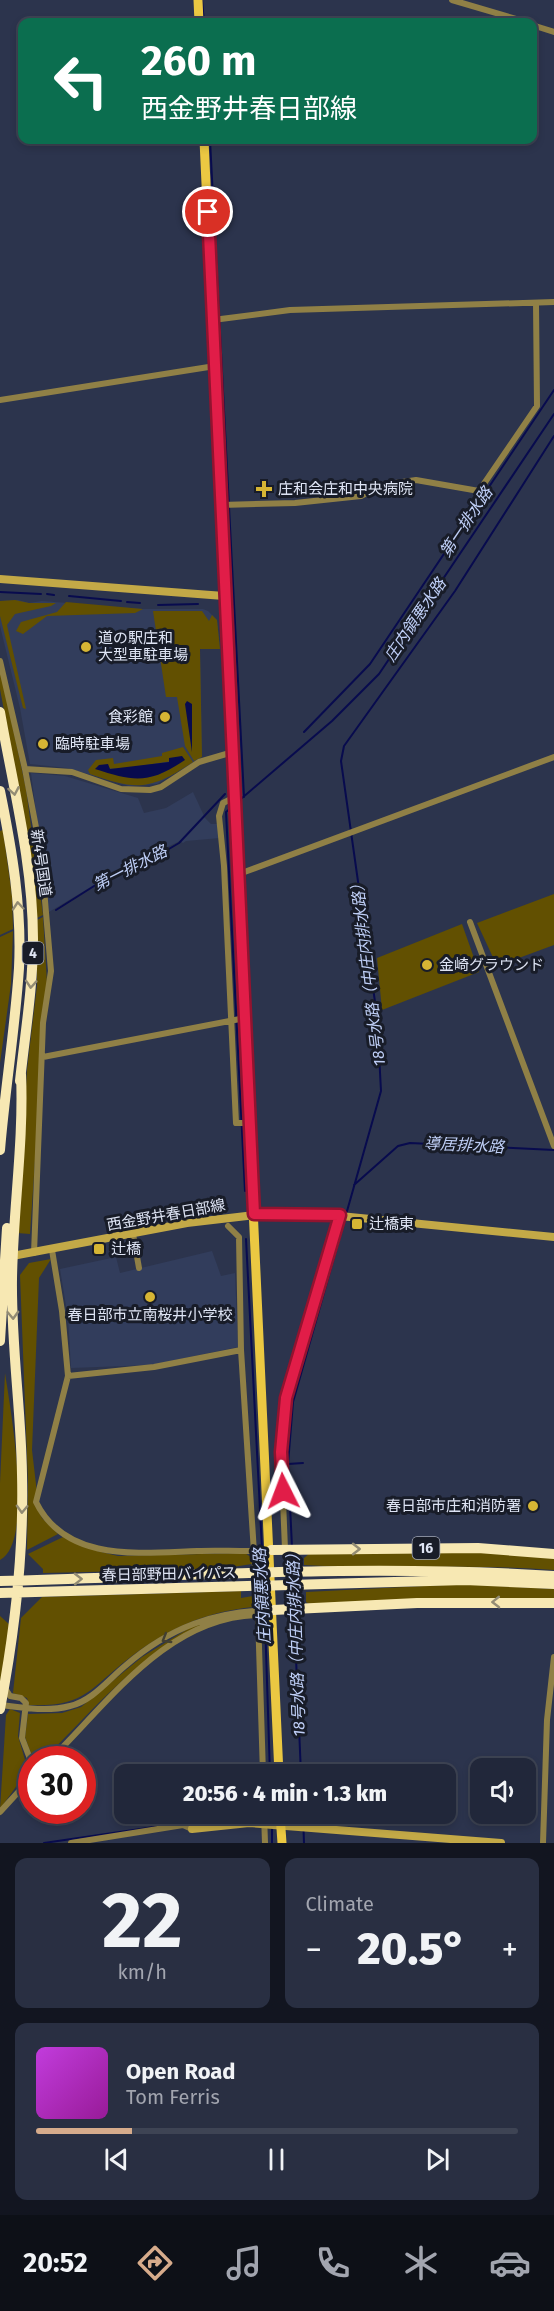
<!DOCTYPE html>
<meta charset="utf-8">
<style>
:root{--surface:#21273a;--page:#292f42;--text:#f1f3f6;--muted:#a2a5af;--line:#3e4454;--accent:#d6ab8b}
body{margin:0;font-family:"Fira Sans","Noto Sans JP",sans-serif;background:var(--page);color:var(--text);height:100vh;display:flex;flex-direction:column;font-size:22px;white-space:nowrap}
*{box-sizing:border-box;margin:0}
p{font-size:20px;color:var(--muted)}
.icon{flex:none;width:33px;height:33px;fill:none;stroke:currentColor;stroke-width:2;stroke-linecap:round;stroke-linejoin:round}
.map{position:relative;height:1843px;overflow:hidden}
.sheet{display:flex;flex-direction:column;gap:15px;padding:15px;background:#121520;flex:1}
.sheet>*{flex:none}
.top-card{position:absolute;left:18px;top:18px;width:519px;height:126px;border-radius:12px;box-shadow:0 3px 9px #0003,0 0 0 2px var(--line);background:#0b6e4f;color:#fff;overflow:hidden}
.fabs{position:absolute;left:470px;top:1758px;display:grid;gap:12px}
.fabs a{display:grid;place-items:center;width:66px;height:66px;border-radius:12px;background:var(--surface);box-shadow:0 3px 9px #0003,0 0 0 2px var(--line);font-size:30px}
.speed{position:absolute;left:18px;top:1746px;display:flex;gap:12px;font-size:30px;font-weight:700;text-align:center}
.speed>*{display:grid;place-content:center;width:78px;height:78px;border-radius:50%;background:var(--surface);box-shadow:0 3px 9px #0003,0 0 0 2px var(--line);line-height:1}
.speed .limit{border:9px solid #d22;background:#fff;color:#111}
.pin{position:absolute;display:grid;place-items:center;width:51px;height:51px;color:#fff;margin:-26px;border:3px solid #fff;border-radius:50%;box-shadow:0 2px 6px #0007}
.me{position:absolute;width:66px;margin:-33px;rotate:357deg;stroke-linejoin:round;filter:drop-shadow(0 0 4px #0008)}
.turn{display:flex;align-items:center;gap:21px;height:126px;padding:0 24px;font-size:27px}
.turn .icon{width:78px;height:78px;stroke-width:2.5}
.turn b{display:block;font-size:42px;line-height:51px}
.big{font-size:45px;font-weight:800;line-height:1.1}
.sheet .widget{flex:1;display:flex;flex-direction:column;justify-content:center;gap:9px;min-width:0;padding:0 21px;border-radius:12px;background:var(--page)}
.sheet .dial{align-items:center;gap:0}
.dial b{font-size:78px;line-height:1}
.song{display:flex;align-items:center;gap:18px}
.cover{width:72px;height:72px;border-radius:9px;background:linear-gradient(135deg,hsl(290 70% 55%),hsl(300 70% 35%))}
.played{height:6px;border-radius:3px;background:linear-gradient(90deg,var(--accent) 20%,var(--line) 20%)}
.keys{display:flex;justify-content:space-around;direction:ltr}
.heat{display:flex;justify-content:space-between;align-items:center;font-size:33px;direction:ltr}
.sheet .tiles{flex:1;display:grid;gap:15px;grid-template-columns:1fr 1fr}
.widget:last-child{grid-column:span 2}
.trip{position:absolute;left:114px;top:1764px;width:342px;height:60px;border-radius:12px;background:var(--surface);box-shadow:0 3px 9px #0003,0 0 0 2px var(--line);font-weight:800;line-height:60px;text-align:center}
.tab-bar{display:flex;height:96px;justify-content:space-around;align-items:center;background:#0d1017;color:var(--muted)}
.tab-bar .icon{width:42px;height:42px}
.tab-bar .on{color:var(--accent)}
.tab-bar b{font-size:27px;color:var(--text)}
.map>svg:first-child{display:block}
</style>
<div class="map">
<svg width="554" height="1843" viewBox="0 0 554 1843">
<rect width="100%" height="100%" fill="#2c344d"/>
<path fill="#323d5c" d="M18,600L29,603L42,601L143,609H203L208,611L217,620L220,649H200L202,757L157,784L129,786L67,768L30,764L20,708L0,626V601Z
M31,773L65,776L138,798L144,813L166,808L193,792L205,818L211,824H219L220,838L186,841L183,843L180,841L121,869L49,912Z
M212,1251L221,1276L235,1273L238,1347L151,1365L71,1368L68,1318L60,1269L116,1257L120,1273Z"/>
<path fill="#625001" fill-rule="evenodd" d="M15,600L29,603H56L51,606L15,614L7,625L26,709L23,708L0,616V601Z
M66,602L143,609L135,613L47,616L23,634L16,631L21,622L57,612Z
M153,611H202L209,621L212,615L217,620L220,649H200L202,757L194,761L185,746L177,697H166Z
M0,668L26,789L43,915L37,918L19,791L0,689Z
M183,747L193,762C151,790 137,791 90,774L88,770L96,760L113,758L114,764L162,756V753ZM185,759C145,787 141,777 97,768L121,769Z
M3,830L12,896L13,929L0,935V831Z
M554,894V945L497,966L477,923Z
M43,917L47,983L30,1234L17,1233L27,1070L37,986V920Z
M462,924L479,972L382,1010L377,958Z
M13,931L11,984L0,1063V937Z
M51,1259L39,1278L32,1450L37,1493L34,1502L42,1518L58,1534L27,1550L28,1481L20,1275L29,1263Z
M5,1373C10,1407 35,1542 0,1560V1483Z
M63,1537L97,1551L118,1556L245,1553L252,1558V1564L219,1569L43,1573V1569L28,1554Z
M455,1551L554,1557V1570C471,1563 388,1570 304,1565V1558L310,1553Z
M464,1584L554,1589V1600L311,1605L306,1602V1592Z
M241,1591V1598L253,1596V1607C204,1612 167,1629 128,1659C88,1690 85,1707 29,1705L27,1698L13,1693L21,1618L42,1597Z
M0,1616L10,1625L0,1694Z
M220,1619C150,1641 94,1709 44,1759H33L25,1737L28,1714L62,1713L81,1707L142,1657L191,1627Z
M10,1709L20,1713L18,1736L28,1770L0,1809L6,1715Z"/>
<path fill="#080b4e" d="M187,701L192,704V752L185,704Z
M182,756L185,760C149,784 135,782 95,769L99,765L108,764L110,769L169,762V758Z"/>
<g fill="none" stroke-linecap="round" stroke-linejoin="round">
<path stroke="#080b4e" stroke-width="2" d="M202,0L204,22
M210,140L244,797
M0,592L41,594
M47,594L54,595
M69,596L121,601
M127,602L140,603
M158,605L198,604
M304,732L370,664L554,390
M242,798L332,721L379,674L554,414
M231,808L226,812L245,1191
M56,910L121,869L147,862L179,843L225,794
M354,1185L398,1146L410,1143L554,1150
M246,1239L263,1568
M288,1464L303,1463
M292,1547L288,1464L293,1402L381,1091L377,1016L341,761L344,746L455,591L554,436
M292,1553V1568
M264,1589L270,1774
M293,1589L294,1607
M294,1612L301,1774
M271,1814L272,1823
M303,1814L304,1843
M197,1821L251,1814
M272,1828V1843
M44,1843L161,1826"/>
<path stroke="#908046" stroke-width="6" d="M452,0L526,22
M532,25L554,32
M213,320L290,310L554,302
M0,400L215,366
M221,505L295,503L361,496L382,485L416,480L479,491L537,406L536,303
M0,661L25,769L41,854L51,971L43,1023L34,1253
M25,769L72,772L121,789L150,790L161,787L199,762L233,752
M235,797L223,803L219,816L224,866L236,1123H250
M239,874L554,757
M470,922L554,1146
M43,1057L245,1018
M228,1226L239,1237L241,1350L258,1615L263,1774
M133,1234L139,1268
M52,1250L62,1311L68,1376L36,1502C66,1563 140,1553 197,1551C221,1550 246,1552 271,1550
M68,1376L154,1367L241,1350
M285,1549L281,1452L286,1398L340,1216
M5,1688L10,1696L21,1698L26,1703L22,1738L32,1764
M1,1705C23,1708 48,1712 70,1706C92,1701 108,1680 125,1666C170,1627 215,1611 273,1610
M50,1760C109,1702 167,1617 258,1615
M0,1812L32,1777
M264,1814L265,1843
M71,1843L183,1825L192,1829
M543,1843L547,1720L554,1657"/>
<path stroke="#c3a947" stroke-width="8" d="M0,579L224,596
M7,1257L187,1223L272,1213L340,1216L554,1237
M192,1829L249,1823L501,1843"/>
<path stroke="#ebc842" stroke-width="9" d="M198,0L199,22
M204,140L279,1774
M280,1814L282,1843"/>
<path stroke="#f7e8b3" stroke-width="10" d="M0,712C13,787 33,863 33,939C33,987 25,1034 20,1081
M0,791C12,850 22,908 19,968C15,1029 5,1089 0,1150
M0,1341L7,1228
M271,1550L478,1548L554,1554
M0,1581C184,1576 370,1564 554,1576
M0,1593L465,1580L554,1584
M273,1610L417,1603H554
M0,1709C15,1631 24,1554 22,1474C21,1409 11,1344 12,1279C13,1210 24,1142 21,1074"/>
</g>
<defs><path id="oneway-chevron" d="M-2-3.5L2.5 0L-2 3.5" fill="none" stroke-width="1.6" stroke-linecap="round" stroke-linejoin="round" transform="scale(1.5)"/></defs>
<g stroke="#938c74">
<use href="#oneway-chevron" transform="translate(14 791) rotate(80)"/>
<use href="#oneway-chevron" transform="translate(18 906) rotate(-95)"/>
<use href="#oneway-chevron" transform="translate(31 984) rotate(94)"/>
<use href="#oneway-chevron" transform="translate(13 1315) rotate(88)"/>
<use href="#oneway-chevron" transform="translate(22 1509) rotate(92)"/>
<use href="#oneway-chevron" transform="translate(356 1549)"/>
<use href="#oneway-chevron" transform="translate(78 1579) rotate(-1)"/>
<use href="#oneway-chevron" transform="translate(496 1602) rotate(179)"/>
</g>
<use stroke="#423f32" href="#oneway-chevron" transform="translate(166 1639) rotate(149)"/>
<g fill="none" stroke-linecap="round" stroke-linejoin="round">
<g stroke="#92132f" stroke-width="15">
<path id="route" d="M208,212L254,1214L340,1215L286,1398L281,1452L283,1491"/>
</g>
<use href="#route" stroke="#e11d48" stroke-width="10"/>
</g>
<g fill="#d6b534" stroke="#181c28" stroke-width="2">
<path d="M261 480h6v6h6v6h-6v6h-6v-6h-6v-6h6z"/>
<circle cx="86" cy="647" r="6"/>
<circle cx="165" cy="717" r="6"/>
<circle cx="43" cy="744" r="6"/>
<circle cx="427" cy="965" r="6"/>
<rect x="351" y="1218" width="12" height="12" rx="3"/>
<rect x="93" y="1243" width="12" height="12" rx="3"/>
<circle cx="150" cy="1297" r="6"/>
<circle cx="533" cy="1506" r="6"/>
</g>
<g text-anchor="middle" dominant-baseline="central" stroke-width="6" stroke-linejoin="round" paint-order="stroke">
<g fill="#181c28" stroke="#a3a8b7" stroke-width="1.5">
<rect x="22.5" y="942" width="21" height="22" rx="4.5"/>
<rect x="412.5" y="1537" width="27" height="22" rx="4.5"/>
</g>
<g font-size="14" font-weight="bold" fill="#dee4f4">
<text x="33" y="953">4</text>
<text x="426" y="1548">16</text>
</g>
<g font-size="15" fill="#dee4f4" stroke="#181c28" text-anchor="start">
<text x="278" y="489">庄和会庄和中央病院</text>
<text x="98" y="638">道の駅庄和<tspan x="98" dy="17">大型車駐車場</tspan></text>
<text x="153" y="717" text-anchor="end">食彩館</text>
<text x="55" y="744">臨時駐車場</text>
<text x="439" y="965">金崎グラウンド</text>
<text x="369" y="1224">辻橋東</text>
<text x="111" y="1249">辻橋</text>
<text x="150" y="1315" text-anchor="middle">春日部市立南桜井小学校</text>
<text x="521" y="1506" text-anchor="end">春日部市庄和消防署</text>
</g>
<g font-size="15" fill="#dee4f4" stroke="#181c28">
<text transform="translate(41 863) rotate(82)">新4号国道</text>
<text transform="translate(166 1215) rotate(-10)">西金野井春日部線</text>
<text transform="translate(169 1574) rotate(-1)">春日部野田バイパス</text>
</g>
<g font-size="16" font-style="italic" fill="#bfcff7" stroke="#181c28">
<text transform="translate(466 522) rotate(-56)">第一排水路</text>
<text transform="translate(415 620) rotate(-56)">庄内領悪水路</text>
<text transform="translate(130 868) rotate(-27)">第一排水路</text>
<text transform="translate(368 971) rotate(-97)">18号水路（中庄内排水路）</text>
<text transform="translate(464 1145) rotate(3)">導居排水路</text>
<text transform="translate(262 1596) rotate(-93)">庄内領悪水路</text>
<text transform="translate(296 1641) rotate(-92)">18号水路（中庄内排水路）</text>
</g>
</g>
</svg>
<div class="fabs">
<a><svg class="icon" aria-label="sound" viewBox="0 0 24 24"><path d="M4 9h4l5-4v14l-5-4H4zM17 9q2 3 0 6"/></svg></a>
</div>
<div class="speed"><div class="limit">30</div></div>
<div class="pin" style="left:208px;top:212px;background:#d93025"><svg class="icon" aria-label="arrive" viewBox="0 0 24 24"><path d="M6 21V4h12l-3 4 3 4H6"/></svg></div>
<svg class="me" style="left:283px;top:1491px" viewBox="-20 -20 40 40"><path d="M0-17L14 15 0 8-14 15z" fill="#e11d48" stroke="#fff" stroke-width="4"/></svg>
<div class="trip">20:56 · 4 min · 1.3 km</div>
<div class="top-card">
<div class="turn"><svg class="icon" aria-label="left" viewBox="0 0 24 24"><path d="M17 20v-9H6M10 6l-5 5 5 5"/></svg><div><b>260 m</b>西金野井春日部線</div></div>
</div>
</div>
<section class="sheet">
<div class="tiles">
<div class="widget dial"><b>22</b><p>km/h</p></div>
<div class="widget"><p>Climate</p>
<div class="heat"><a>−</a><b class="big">20.5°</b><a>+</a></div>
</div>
<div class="widget">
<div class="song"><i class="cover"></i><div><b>Open Road</b><p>Tom Ferris</p></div></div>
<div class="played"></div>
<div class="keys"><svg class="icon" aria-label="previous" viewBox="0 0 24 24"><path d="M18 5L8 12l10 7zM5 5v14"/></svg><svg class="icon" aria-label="pause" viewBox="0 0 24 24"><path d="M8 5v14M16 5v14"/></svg><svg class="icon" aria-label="next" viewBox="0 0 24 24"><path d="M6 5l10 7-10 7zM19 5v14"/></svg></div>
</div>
</div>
</section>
<nav class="tab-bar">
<b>20:52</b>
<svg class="icon on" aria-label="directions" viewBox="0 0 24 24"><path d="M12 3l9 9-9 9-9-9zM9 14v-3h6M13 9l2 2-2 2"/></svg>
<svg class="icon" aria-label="music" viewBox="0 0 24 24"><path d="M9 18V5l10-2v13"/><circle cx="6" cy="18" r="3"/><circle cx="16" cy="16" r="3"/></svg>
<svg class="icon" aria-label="phone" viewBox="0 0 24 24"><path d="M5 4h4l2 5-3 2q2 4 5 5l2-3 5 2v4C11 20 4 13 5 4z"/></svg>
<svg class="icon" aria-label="climate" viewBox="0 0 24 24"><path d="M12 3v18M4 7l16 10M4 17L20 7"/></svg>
<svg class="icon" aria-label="car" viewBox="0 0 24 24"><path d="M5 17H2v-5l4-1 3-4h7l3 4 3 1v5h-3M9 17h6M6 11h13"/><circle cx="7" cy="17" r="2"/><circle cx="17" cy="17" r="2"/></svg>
</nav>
